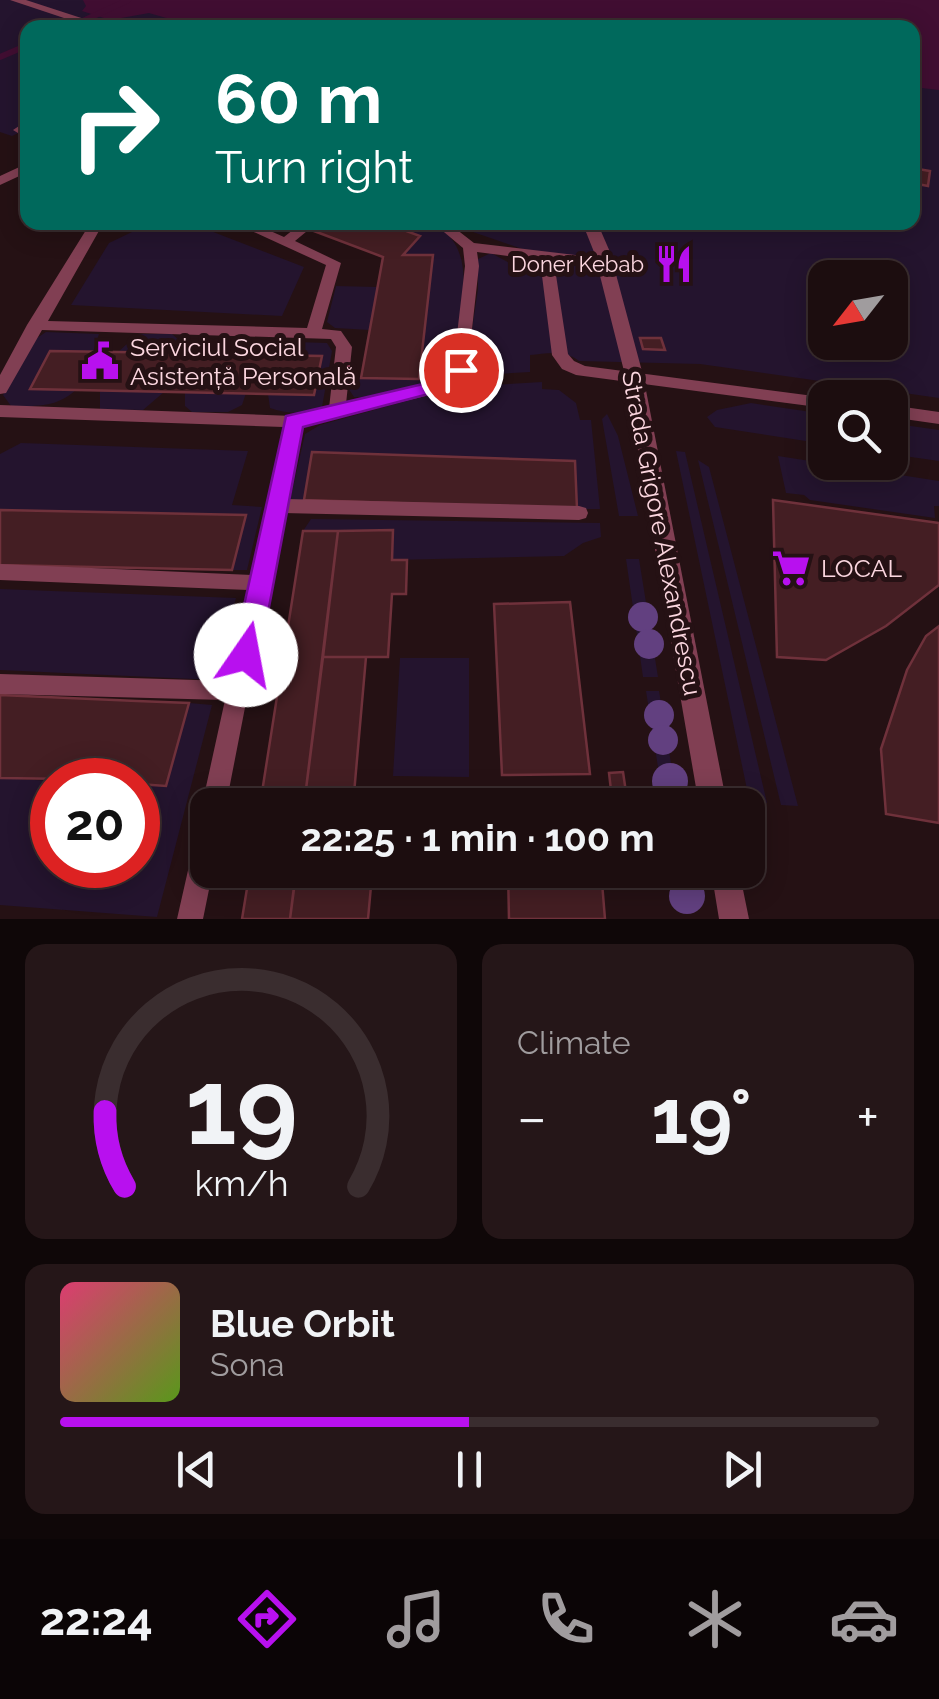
<!DOCTYPE html>
<meta charset="utf-8">
<style>
:root{--surface:#1c0d0f;--page:#251618;--text:#f1f3f6;--muted:#a09c9e;--line:#3a2d2f;--accent:#b810ef}
body{margin:0;font-family:Raleway,sans-serif;background:var(--page);color:var(--text);height:100vh;display:flex;flex-direction:column;font-size:38px;white-space:nowrap}
*{box-sizing:border-box;margin:0}
p{font-size:32px;color:var(--muted)}
.icon{flex:none;width:55px;height:55px;fill:none;stroke:currentColor;stroke-width:2;stroke-linecap:round;stroke-linejoin:round}
.map{position:relative;height:919px;overflow:hidden}
.side{display:flex;flex-direction:column;gap:25px;padding:25px;background:#0f0708;flex:1}
.side>*{flex:none}
.guide{position:absolute;left:20px;top:20px;width:900px;height:210px;border-radius:20px;box-shadow:0 5px 25px #0003,0 0 0 2px var(--line);background:#00695c;color:#fff;overflow:hidden}
.needle{width:65px;rotate:239deg}
.buttons{position:absolute;left:808px;top:260px;display:grid;gap:20px}
.buttons a{display:grid;place-items:center;width:100px;height:100px;border-radius:20px;background:var(--surface);box-shadow:0 5px 25px #0003,0 0 0 2px var(--line);font-size:50px}
.speed{position:absolute;left:30px;top:758px;display:flex;gap:20px;font-size:50px;font-weight:700;text-align:center}
.speed>*{display:grid;place-content:center;width:130px;height:130px;border-radius:50%;background:var(--surface);box-shadow:0 5px 25px #0003,0 0 0 2px var(--line);line-height:1}
.speed .limit{border:15px solid #d22;background:#fff;color:#111}
.pin{position:absolute;display:grid;place-items:center;width:85px;height:85px;color:#fff;margin:-42px;border:5px solid #fff;border-radius:50%;box-shadow:0 2px 10px #0007}
.me{position:absolute;width:110px;margin:-55px;rotate:12deg;stroke-linejoin:round;filter:drop-shadow(0 0 8px #0008)}
.turn{display:flex;align-items:center;gap:35px;height:210px;padding:0 30px;font-size:45px}
.turn .icon{width:130px;height:130px;stroke-width:2.5}
.turn b{display:block;font-size:70px;line-height:85px}
.big{font-size:75px;font-weight:700;line-height:1.1}
.side .tile{flex:1;display:flex;flex-direction:column;justify-content:center;gap:15px;min-width:0;padding:0 35px;border-radius:20px;background:var(--page)}
.side .dial{align-items:center;gap:0}
.dial svg{height:260px;overflow:visible;fill:none;stroke:var(--line);stroke-width:7;stroke-linecap:round;text-anchor:middle}
.dial text{fill:var(--text);stroke:none}
.song{display:flex;align-items:center;gap:30px}
.cover{width:120px;height:120px;border-radius:15px;background:linear-gradient(135deg,hsl(340 70% 55%),hsl(90 70% 35%))}
.played{height:10px;border-radius:5px;background:linear-gradient(90deg,var(--accent) 50%,var(--line) 50%)}
.keys{display:flex;justify-content:space-around;direction:ltr}
.heat{display:flex;justify-content:space-between;align-items:center;font-size:55px;direction:ltr}
.side .tiles{flex:1;display:grid;gap:25px;grid-template-columns:1fr 1fr}
.tile:last-child{grid-column:span 2}
.trip{position:absolute;left:190px;top:788px;width:575px;height:100px;border-radius:20px;background:var(--surface);box-shadow:0 5px 25px #0003,0 0 0 2px var(--line);font-weight:700;line-height:100px;text-align:center}
.tabs{display:flex;height:160px;justify-content:space-around;align-items:center;background:#0b0506;color:var(--muted)}
.tabs .icon{width:70px;height:70px}
.tabs .current{color:var(--accent)}
.tabs b{font-size:45px;color:var(--text)}
.map>svg:first-child{display:block}
</style>
<div class="map">
<svg width="939" height="919" viewBox="0 0 939 919">
<rect width="100%" height="100%" fill="#251114"/>
<path fill="#24142e" fill-rule="evenodd" d="M0,0H939V398L700,364L579,361C563,349 546,354 530,355V372L465,376L478,289V259L491,253L530,274L528,251L447,223L912,222V28H28L27,129L12,136L0,132ZM825,278H890V342H825Z
M153,222L190,223L304,267L282,316L71,305L109,243Z
M382,223C395,223 418,218 430,223C486,246 457,324 450,368C422,390 390,397 354,397L346,385L348,377L419,379L432,255H403L419,236Z
M336,286L377,287L370,330L335,328L327,322Z
M46,332L99,334L93,352L50,351L30,389L76,390C55,408 38,406 11,406L3,395L34,340Z
M138,334H172L180,341L177,353L118,352Z
M263,341L327,343L332,351L322,407C305,415 287,414 270,408L268,394H314L322,356L259,355Z
M542,382V389L559,390L576,403L580,420H591L600,509H577L575,462L312,452L304,500H290L305,434L320,425L457,387Z
M100,390L164,392L143,410L100,409Z
M185,392L246,393L242,405L228,412H192L185,406Z
M751,403L825,414V444L715,427L707,417L717,410Z
M607,414L618,436L638,516H619L602,419Z
M890,423L939,430V461L890,454Z
M21,443L248,451L232,505L262,507L247,570H232L245,515L0,510V454Z
M676,451L685,452L767,803L757,804L748,794Z
M778,456L939,481V506H934L935,518L810,500L804,495L786,493Z
M698,460L709,467L798,806L781,805Z
M311,519L600,523L601,537L583,543L564,556L392,560L393,530L303,531Z
M626,559H639L658,677H643Z
M0,589L236,598L215,680L0,670Z
M400,658H469V777L393,776Z
M646,691H659L678,805H664Z
M189,703L212,705L157,917L0,905V778L52,781V865H138V784L166,785Z"/>
<path fill="#410e32" d="M83,0H939V90L913,87L912,28H201L149,13L110,20L82,11L86,6Z"/>
<g fill="none" stroke-linecap="round" stroke-linejoin="round">
<path stroke="#410e32" stroke-width="6" d="M68,28L128,0
M0,57L28,45"/>
</g>
<path fill="#441e23" stroke="#6f313b" stroke-width="2.5" d="M912,168L930,171L928,186L912,183Z
M325,222H382L420,236L403,255H433L419,379L361,378L383,257L314,231Z
M640,338H661L665,350L643,349Z
M50,351L118,352L322,356L314,395L30,389Z
M312,452L575,461L577,509L304,500Z
M773,500L939,523V585L886,626L826,660L777,657Z
M0,510L246,515L232,570L0,565Z
M393,530L392,560H407L406,594H392L388,657H323L338,531Z
M303,531H338L304,805H260Z
M570,602L590,774L502,775L494,604Z
M939,626V823L886,814L881,749L907,670L926,636Z
M323,657H366L353,805H304Z
M0,695L137,701L189,703L166,786L138,784V780L0,778Z
M623,772L627,799H612L609,773Z
M250,870H296L290,919H242Z
M296,870H348L347,875L296,874Z
M508,870H601L605,919H509Z
M296,874L372,875L368,919H290Z"/>
<g fill="none" stroke-linecap="round" stroke-linejoin="round">
<path fill="#813f53" fill-rule="evenodd" d="M28,120V139L13,130Z
M28,163V172L0,185V176Z
M91,222H104L48,321L307,328L326,265L232,222H250L284,237L303,222H318L295,241L341,263L322,329L341,331L352,347L346,404C374,397 435,391 453,369L465,266L463,248L432,222H447L474,243L609,259V265L604,266L554,262L568,354L574,361L585,366L829,398H825V408L576,375L562,369L552,355L540,260L477,252L479,266L467,374L458,385L434,394L301,426L286,499L579,506L586,508L588,513L586,518L579,520L283,513L226,805H208V814L202,805L225,700L0,694V674L229,681L248,590L0,580V564L252,575L283,427L0,417V405L293,416L329,408L336,347L331,339L42,330L6,393L0,394V375L27,325Z
M890,405L939,412V424L890,417Z
M208,823V870H213L203,919H177L196,835L199,826Z"/>
<path fill="#813f53" fill-rule="evenodd" d="M10,0H26L112,28H94Z
M582,222H597L610,252L643,375L727,805H699L625,375L594,252Z
M711,870H739L749,919H719Z"/>
</g>
<g fill="#624080">
<circle cx="643" cy="617" r="15"/>
<circle cx="649" cy="644" r="15"/>
<circle cx="659" cy="715" r="15"/>
<circle cx="663" cy="740" r="15"/>
<circle cx="670" cy="781" r="18"/>
<circle cx="687" cy="896" r="18"/>
</g>
<path fill="#b810ef" stroke="#780a9b" stroke-width="2.5" d="M461,363L471,370L459,386L303,427L260,655L256,664L246,667L237,664L233,655L286,416L423,384C439,378 450,366 461,363Z"/>
<defs>
<g id="restaurant-bare" transform="scale(3)"><path d="M-5-6h1v4h1v-4h1v4h1v-4h1v5L-1.5 .5V6h-2V.5L-5-1ZM5-6V6H3V1.5H1.5Q1.5-4 5-6Z" fill="#b810ef" stroke="#251114" stroke-width="2.5" paint-order="stroke"/></g>
<g id="civic-bare" transform="scale(3)"><path d="M-.6-6.5H3V-4.5H.6V-3L4-1V1h2V6H-6V1h2V-1L-.6-3ZM-1.2 2.5V6h2.4V2.5Z" fill="#b810ef" stroke="#251114" stroke-width="2.5" paint-order="stroke"/></g>
<g id="supermarket-bare" transform="scale(3)"><path d="M-6-5.5h2.5l.6 2H6L4.5 2H-2.5L-4.4-4H-6ZM-1.5 3.2a1.3 1.3 0 1 0 .1 0ZM3 3.2a1.3 1.3 0 1 0 .1 0Z" fill="#b810ef" stroke="#251114" stroke-width="2.5" paint-order="stroke"/></g>
</defs>
<g fill-rule="evenodd">
<use href="#restaurant-bare" x="674" y="264"/>
<use href="#civic-bare" x="100" y="361"/>
<use href="#supermarket-bare" x="791" y="568"/>
</g>
<g text-anchor="middle" dominant-baseline="central" stroke-width="10" stroke-linejoin="round" paint-order="stroke">
<g font-size="22" fill="#fcd7e0" stroke="#251114" text-anchor="end">
<text x="644" y="264">Doner Kebab</text>
</g>
<g font-size="25" fill="#fcd7e0" stroke="#251114" text-anchor="start">
<text x="130" y="347">Serviciul Social<tspan x="130" dy="29">Asistență Personală</tspan></text>
<text x="821" y="568">LOCAL</text>
</g>
<g font-size="25" fill="#fcd7e0" stroke="#251114">
<text transform="translate(662 533) rotate(79)">Strada Grigore Alexandrescu</text>
</g>
</g>
</svg>
<div class="buttons">
<a><svg class="needle" viewBox="-14 -14 28 28"><path d="M0-13l5 13h-10z" fill="#e53935"/><path d="M0 13l5-13h-10z" fill="#a09c9e"/></svg></a>
<a><svg class="icon" aria-label="search" viewBox="0 0 24 24"><circle cx="10" cy="10" r="6"/><path d="M15 15l6 6"/></svg></a>
</div>
<div class="speed"><div class="limit">20</div></div>
<div class="pin" style="left:461px;top:370px;background:#d93025"><svg class="icon" aria-label="arrive" viewBox="0 0 24 24"><path d="M6 21V4h12l-3 4 3 4H6"/></svg></div>
<svg class="me" style="left:246px;top:655px" viewBox="-20 -20 40 40"><circle r="19" fill="#fff"/><path d="M0-13L10 11 0 6-10 11z" fill="#b810ef"/></svg>
<div class="trip">22:25 · 1 min · 100 m</div>
<div class="guide">
<div class="turn"><svg class="icon" aria-label="right" viewBox="0 0 24 24"><path d="M7 20v-9h11M14 6l5 5-5 5"/></svg><div><b>60 m</b>Turn right</div></div>
</div>
</div>
<section class="side">
<div class="tiles">
<div class="tile dial"><svg viewBox="0 0 100 80">
<path d="M14 69A42 42 0 1 1 86 69"/>
<path d="M14 69A42 42 0 0 1 8 46" stroke="#b810ef"/>
<text x="50" y="56" font-size="32" font-weight="700">19</text>
<text x="50" y="72" font-size="11">km/h</text>
</svg></div>
<div class="tile"><p>Climate</p>
<div class="heat"><a>−</a><b class="big">19°</b><a>+</a></div>
</div>
<div class="tile">
<div class="song"><i class="cover"></i><div><b>Blue Orbit</b><p>Sona</p></div></div>
<div class="played"></div>
<div class="keys"><svg class="icon" aria-label="previous" viewBox="0 0 24 24"><path d="M18 5L8 12l10 7zM5 5v14"/></svg><svg class="icon" aria-label="pause" viewBox="0 0 24 24"><path d="M8 5v14M16 5v14"/></svg><svg class="icon" aria-label="next" viewBox="0 0 24 24"><path d="M6 5l10 7-10 7zM19 5v14"/></svg></div>
</div>
</div>
</section>
<nav class="tabs">
<b>22:24</b>
<svg class="icon current" aria-label="directions" viewBox="0 0 24 24"><path d="M12 3l9 9-9 9-9-9zM9 14v-3h6M13 9l2 2-2 2"/></svg>
<svg class="icon" aria-label="music" viewBox="0 0 24 24"><path d="M9 18V5l10-2v13"/><circle cx="6" cy="18" r="3"/><circle cx="16" cy="16" r="3"/></svg>
<svg class="icon" aria-label="phone" viewBox="0 0 24 24"><path d="M5 4h4l2 5-3 2q2 4 5 5l2-3 5 2v4C11 20 4 13 5 4z"/></svg>
<svg class="icon" aria-label="climate" viewBox="0 0 24 24"><path d="M12 3v18M4 7l16 10M4 17L20 7"/></svg>
<svg class="icon" aria-label="car" viewBox="0 0 24 24"><path d="M5 17H2v-5l4-1 3-4h7l3 4 3 1v5h-3M9 17h6M6 11h13"/><circle cx="7" cy="17" r="2"/><circle cx="17" cy="17" r="2"/></svg>
</nav>
